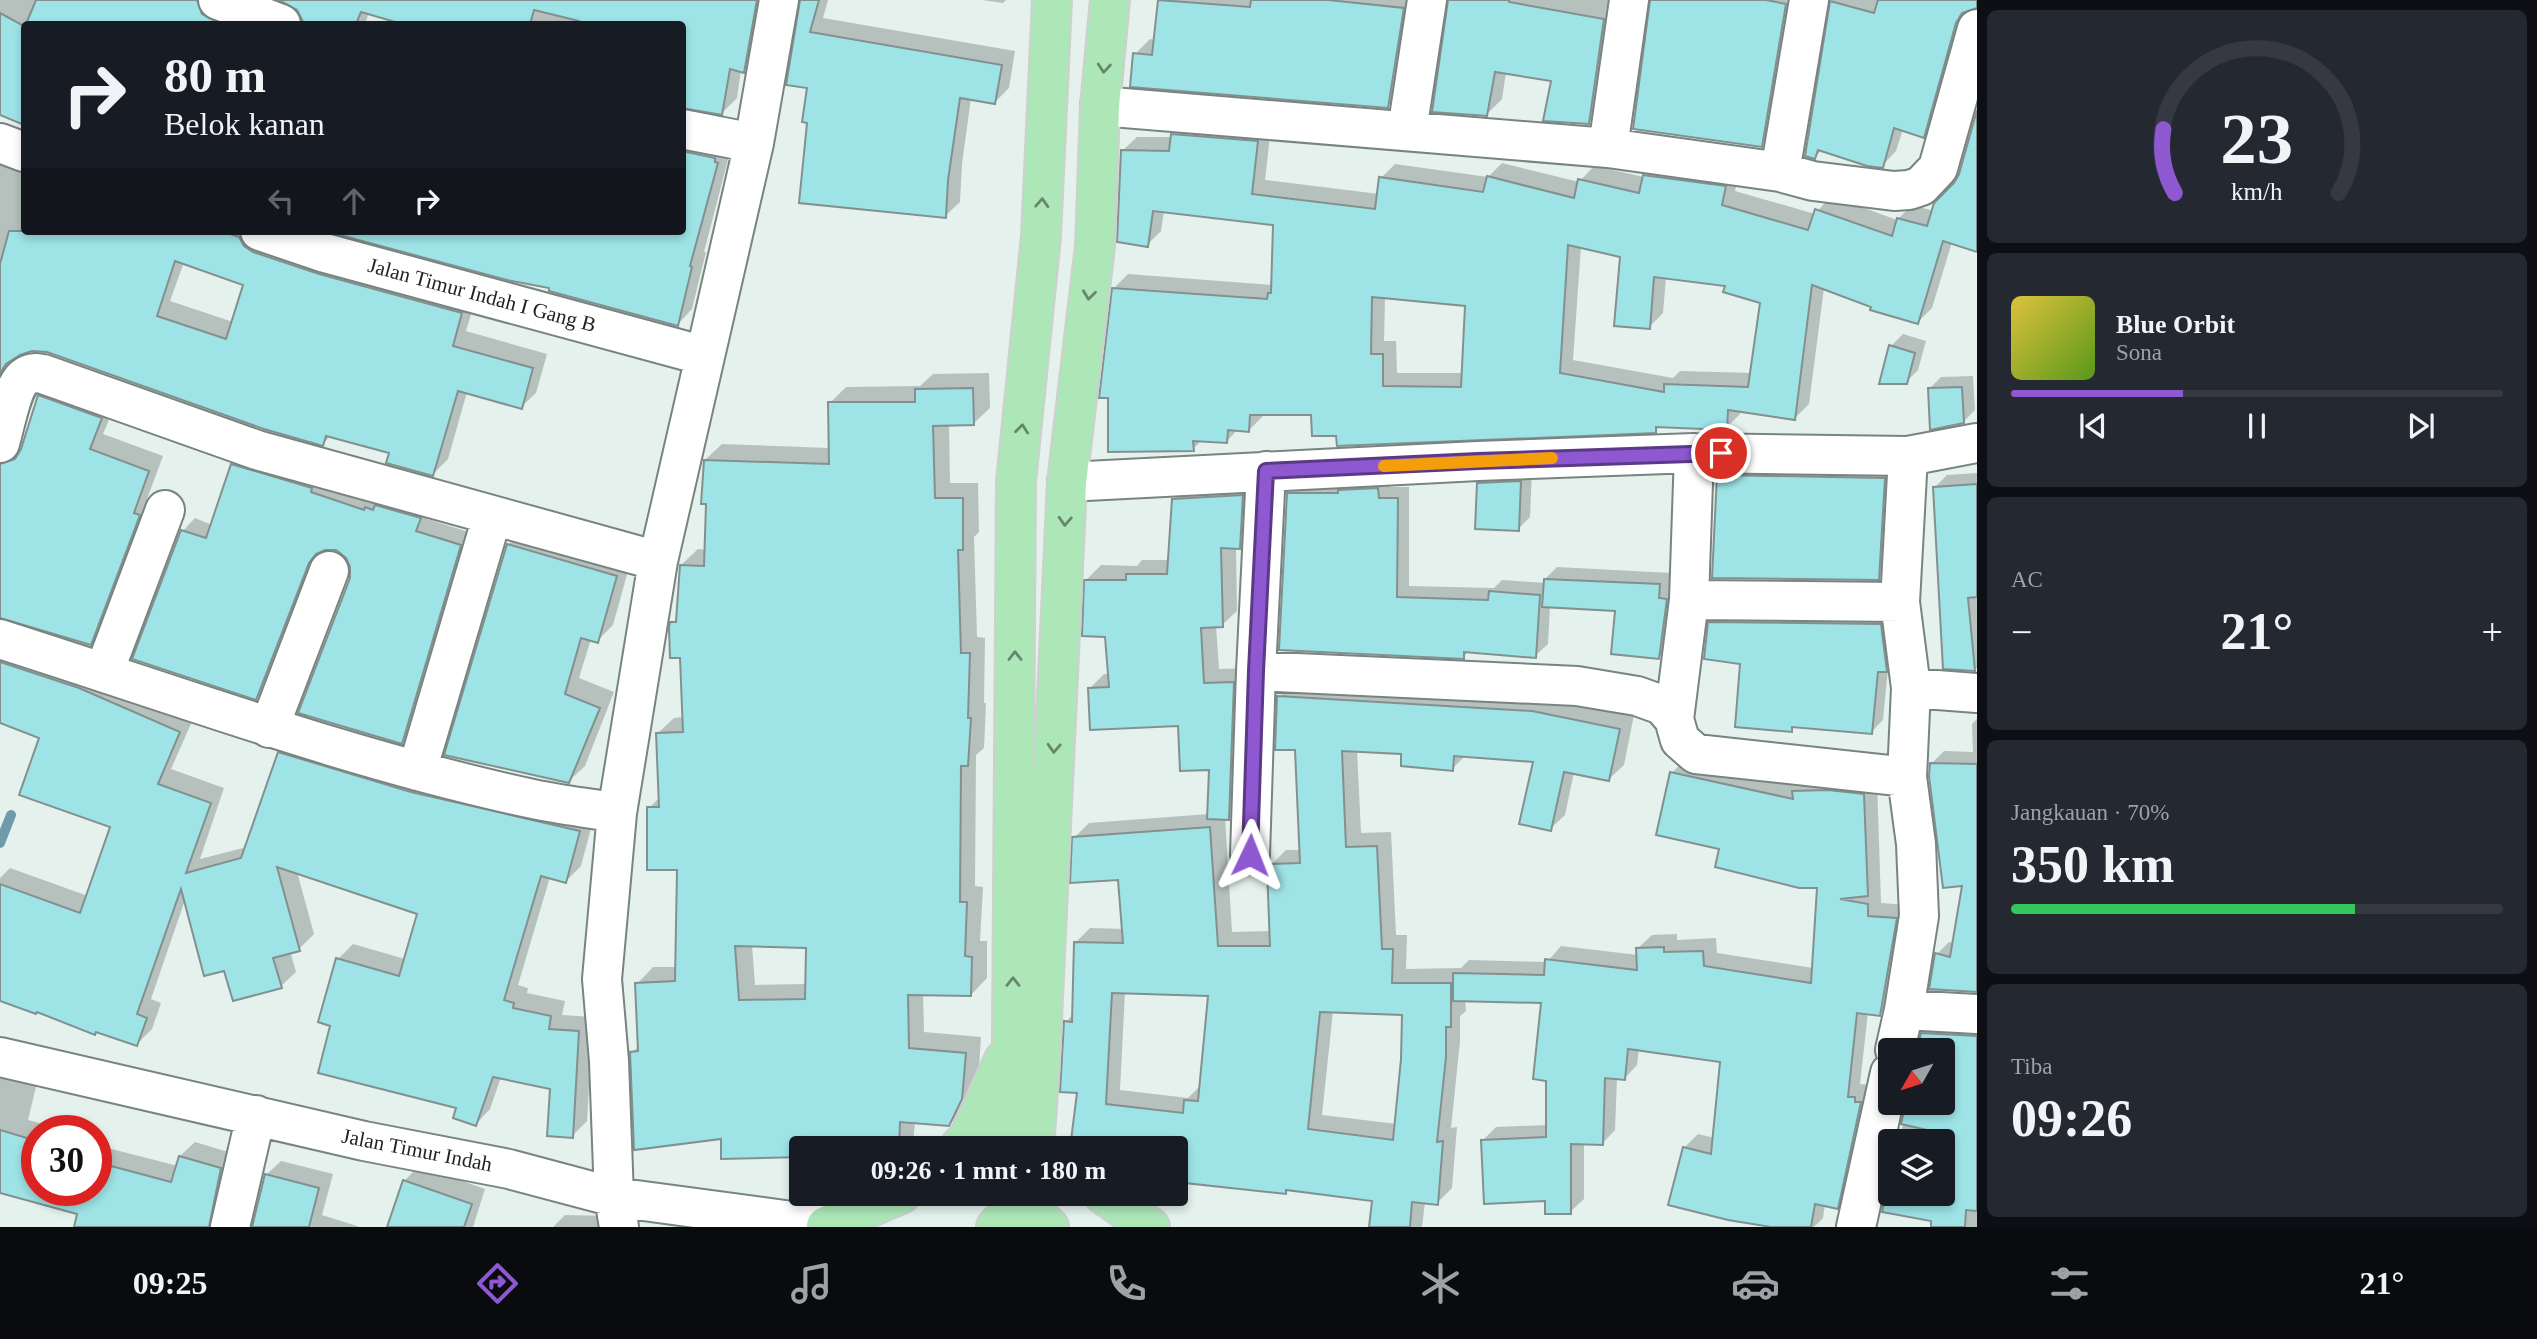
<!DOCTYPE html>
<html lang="id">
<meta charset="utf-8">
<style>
:root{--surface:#171b24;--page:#242831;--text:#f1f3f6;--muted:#9ea1a6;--line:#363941;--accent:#8d58d0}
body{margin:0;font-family:Georgia,serif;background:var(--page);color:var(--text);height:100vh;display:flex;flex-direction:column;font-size:26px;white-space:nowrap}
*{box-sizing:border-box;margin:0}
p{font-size:23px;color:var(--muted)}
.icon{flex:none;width:38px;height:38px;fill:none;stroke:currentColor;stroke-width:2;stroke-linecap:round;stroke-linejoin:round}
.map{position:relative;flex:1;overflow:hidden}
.side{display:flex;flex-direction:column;gap:10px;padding:10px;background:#0d0f14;width:560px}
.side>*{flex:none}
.banner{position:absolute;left:21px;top:21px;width:665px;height:214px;border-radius:7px;box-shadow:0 4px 10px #0003;background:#171b24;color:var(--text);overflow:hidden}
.needle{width:46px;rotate:231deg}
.controls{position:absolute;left:1878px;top:1038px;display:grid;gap:14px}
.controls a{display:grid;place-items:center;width:77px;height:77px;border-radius:7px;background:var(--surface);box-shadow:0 4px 10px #0003;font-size:35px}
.speed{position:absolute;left:21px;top:1115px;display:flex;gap:14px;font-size:35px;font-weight:700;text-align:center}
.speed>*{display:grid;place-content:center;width:91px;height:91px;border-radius:50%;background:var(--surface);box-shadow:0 4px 10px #0003;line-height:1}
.speed .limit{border:10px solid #d22;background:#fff;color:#111}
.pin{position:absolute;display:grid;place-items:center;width:60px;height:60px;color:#fff;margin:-30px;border:4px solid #fff;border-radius:50%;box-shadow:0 2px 7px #0007}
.me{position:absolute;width:77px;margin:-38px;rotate:2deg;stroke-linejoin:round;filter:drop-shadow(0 0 5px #0008)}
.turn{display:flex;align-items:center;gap:24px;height:147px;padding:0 28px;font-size:32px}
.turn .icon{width:91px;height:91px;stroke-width:2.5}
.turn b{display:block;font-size:49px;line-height:60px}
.lanes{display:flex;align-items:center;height:66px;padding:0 28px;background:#0003;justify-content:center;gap:35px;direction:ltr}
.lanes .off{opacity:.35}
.big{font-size:52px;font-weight:700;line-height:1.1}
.side .widget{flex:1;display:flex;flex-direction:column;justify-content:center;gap:10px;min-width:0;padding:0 24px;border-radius:10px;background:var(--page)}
.side .dial{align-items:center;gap:0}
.dial svg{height:182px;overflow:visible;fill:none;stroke:var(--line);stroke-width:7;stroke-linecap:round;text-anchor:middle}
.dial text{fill:var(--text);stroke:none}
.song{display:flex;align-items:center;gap:21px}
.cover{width:84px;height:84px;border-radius:10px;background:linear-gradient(135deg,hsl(50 70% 55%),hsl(90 70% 35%))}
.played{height:7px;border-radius:4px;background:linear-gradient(90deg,var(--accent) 35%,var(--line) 35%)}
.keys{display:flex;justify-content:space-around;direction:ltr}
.heat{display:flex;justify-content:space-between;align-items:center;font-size:38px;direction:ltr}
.charge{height:10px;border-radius:5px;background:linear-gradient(90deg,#34c759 70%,var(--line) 0)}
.trip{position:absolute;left:789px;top:1136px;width:399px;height:70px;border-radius:7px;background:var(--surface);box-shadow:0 4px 10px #0003;font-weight:700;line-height:70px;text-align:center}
.dock{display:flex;height:112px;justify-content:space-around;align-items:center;background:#090b0e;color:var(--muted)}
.dock .icon{width:49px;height:49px}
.dock .on{color:var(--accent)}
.dock b{font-size:32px;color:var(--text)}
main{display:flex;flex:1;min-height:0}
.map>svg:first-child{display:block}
</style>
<main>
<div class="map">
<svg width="1977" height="1227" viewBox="0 0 1977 1227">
<rect width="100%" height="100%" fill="#e4f1ec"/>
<path fill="#0003" fill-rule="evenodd" d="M0,0H115L104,24H24V123L0,114Z
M155,0H197L191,16L217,24H146Z
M284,0H744L742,11L765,16L758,56L744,71L741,70L737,98L722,113L682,24H407L369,12L365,24H304L300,10Z
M802,0H828L823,18L1015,51L1009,88L995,102L971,98L962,164L960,202L945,216L809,121V87Z
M982,0H1006L1003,3Z
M1160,0H1417L1403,91L1388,106L1135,54L1150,39L1156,40Z
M1450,0H1608L1606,12L1617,14L1604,108L1589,123L1553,79L1506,72L1502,99L1487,114Z
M1652,0H1798L1776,131L1761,146Z
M1832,0H1977V6H1959L1953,40L1960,42L1937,122L1923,136L1903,129L1896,151L1882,166L1822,150L1815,157Z
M1977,116V250L1952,242L1932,308L1918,322L1824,288L1809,404L1795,418L1740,410V414L1726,428L1660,426L1655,431L1338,435L1313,413H1263V416L1249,430L1238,429L1227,441L1202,440L1193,449L1114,288L1128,274L1273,285L1275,224L1164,211L1161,231L1147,245L1122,151L1137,137H1172L1187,120L1271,127L1265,180L1379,194L1381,178L1395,164L1488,177L1502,163L1579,182L1594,166L1644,177L1658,162L1739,173L1735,191L1815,214L1831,196L1897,220L1912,205L1934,211L1955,184L1961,175ZM1581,246L1621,256L1649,327L1663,313L1666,277L1727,284L1762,301L1752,373L1680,371L1673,378L1573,360ZM1385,297L1467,304L1463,373H1397L1396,341H1384Z
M682,135L731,148L704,252H706L692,309L678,324L552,286L343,231H682Z
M0,164L24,171V231H259L476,298L466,331L547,354L536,393L521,407L467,392L448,459L433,474L391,452L331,435L323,444L51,352L32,350L15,356L6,373L0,396ZM184,262L245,284L233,322L170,301Z
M1903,334L1926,341L1918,370L1906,382L1891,346Z
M989,373L990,408L973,424H949L950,483H978L979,532L974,537L977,637L985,638L984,703H986L984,748L976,755L975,886L983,887L980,941H987V978L971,995L923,993L924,1032L981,1037L978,1082L965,1108L949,1124L915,1122L913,1144L909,1148H802L723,1137L632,1053L640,1045L637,984L653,967H677L679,869L649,808L661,796L657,734L674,718L684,717L682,656L672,623L678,617L681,565L698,549L707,550L705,460L722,444L830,448V403L846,387L920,386L933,374ZM752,945L808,946L807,984L755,985Z
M1973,376L1975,410L1963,422L1929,389L1941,377Z
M54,381L116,403L103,434L163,456L147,499L153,501L105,629L90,643L0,616V444L9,450H21L39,396Z
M245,453L431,506L427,519L472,533L414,730L402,742L351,579L352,567L348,557L337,549L320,550L268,686L256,698L183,531L195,518L212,525L233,465Z
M1730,464L1896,466L1891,566L1879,578L1718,476Z
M1532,470L1530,517L1518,529L1479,484L1491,472Z
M1977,473V668L1945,667L1935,487L1947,475Z
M1390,477V487H1409V586L1494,588L1502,580L1545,583V579L1557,567L1671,573L1670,586L1678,587L1671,645L1659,657L1617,609L1550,606L1548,644L1535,656L1469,651L1463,657L1281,649L1289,493L1301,481Z
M1257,481L1254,532L1240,547H1236L1237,611L1222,625L1216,626L1219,669L1248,668L1243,804L1229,819L1225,818L1232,932L1272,931L1271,865L1286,850H1301L1296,748L1279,697L1294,682L1548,697L1634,715L1624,765L1609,779L1574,772L1565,815L1550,829L1535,760L1466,755L1452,769L1403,753L1357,750L1361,833L1391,832L1396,935H1407L1406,969L1461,968L1469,960L1547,962L1561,946L1638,955V948L1652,935L1677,934V940L1716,938L1717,953L1813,968L1819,886L1721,847L1672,773L1685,759L1801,785L1808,779L1877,781L1881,903L1909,905L1893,1000L1880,1014L1868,1012L1860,1084L1875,1085L1851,1193L1837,1207L1825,1204L1823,1218L1814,1227H1782L1684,1148L1698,1134L1715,1138L1722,1060L1639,1048L1637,1065L1624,1079L1617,1078L1615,1130L1602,1144L1584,1143V1199L1570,1212L1547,1200L1482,1141L1496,1127L1548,1125V1079L1543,1002L1465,1000L1466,1011L1460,1016V1041L1451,1128L1457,1127L1452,1188L1437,1203L1425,1202L1422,1227H1371L1374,1199L1289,1188L1285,1192L1176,1181V1148H1072L1079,1091L1066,1022L1074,1013L1075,943L1090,928L1124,929L1120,879L1074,838L1089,823L1209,814L1211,768L1180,724L1089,689L1104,674H1110L1107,635L1086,580L1101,565L1137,566L1142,560H1169L1173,499L1189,484ZM1125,992L1210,994L1201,1085L1188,1098L1120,1090ZM1333,1011L1403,1013V1059L1397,1124L1322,1115Z
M524,529L631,560L613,625L597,641L591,639L579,678L614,692L585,766L569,781L508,545Z
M1722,611L1892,612L1898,658L1888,668L1883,720L1871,732L1796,725L1791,730L1710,623Z
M0,640L194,717L171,769L224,788L200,859L247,847L279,753L294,739L594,817L581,866L566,881L550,877L518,985L528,988L527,993L565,1001L562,1015L593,1017L587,1121L572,1136L552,1088L501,1077L490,1109L476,1124L458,1107L332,1024L338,959L353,944L405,959L419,913L297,872L314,934L299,949L290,951L296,972L281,986L225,969L185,900L151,999L161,1003L152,1029L137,1044L0,999V878L10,868L88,896L112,826L41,737L0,721Z
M1977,719V990L1937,954L1949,942L1954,943L1964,884L1931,764L1944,751L1973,752L1972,724Z
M1939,1017L1977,1019V1227H1933V1220L1884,1210L1890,1183V1194H1942V1141H1899L1908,1102H1942V1050H1919L1923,1034Z
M0,1065L39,1074L28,1120L65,1130H37V1190H96V1145L178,1166L180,1156L195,1142L235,1154L228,1227H90L79,1213L0,1179Z
M281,1161L333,1174L322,1215L360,1227H254L266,1175Z
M419,1166L485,1189L473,1227H389L404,1181Z
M565,1215L612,1216L615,1227H553Z"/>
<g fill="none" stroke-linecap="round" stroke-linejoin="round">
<path stroke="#6f9aaa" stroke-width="10" d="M0,843L11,815"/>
</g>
<path fill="#9ee4e7" stroke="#839090" stroke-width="2" fill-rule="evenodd" d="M36,0H197L202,14L221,24H26Z
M279,0H757L744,73L730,69L722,115L682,108V24H578L579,21L534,10L530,24H402L361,12L356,24H308L303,22L297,10Z
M800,0H819L810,32L1002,65L995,104L960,98L948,180L946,218L799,203L807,123L802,122L807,88L786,85Z
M1158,0L1250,7L1251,0H1328L1404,8L1388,108L1130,87L1133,53L1152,55Z
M1448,0H1509V2L1604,19L1589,124L1543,121L1551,81L1495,72L1487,116L1432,112Z
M1650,0H1766L1786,4L1762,147L1633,129Z
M1878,0H1977V8L1962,13L1956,23L1924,138L1894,128L1883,168L1867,166L1818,150L1815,159L1805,156L1830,1L1874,13Z
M0,13L24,26V125L0,115Z
M1977,110V252L1943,241L1918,324L1870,310L1871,307L1812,285L1795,420L1728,410L1727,430L1656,427V433L1337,446L1336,436H1312L1311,415H1250L1249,432L1228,430L1227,443L1193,441L1194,451L1108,452V398H1099L1112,288L1267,299L1268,293H1271L1273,225L1153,211L1148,247L1117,242L1121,150L1169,151L1171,134L1258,141L1252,194L1375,209L1379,177L1483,192L1487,176L1574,198L1578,179L1639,193L1643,175L1726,186L1722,205L1808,230L1815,209L1892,236L1897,218L1927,226L1934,203L1954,183L1959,174ZM1568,245L1620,257L1614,326L1650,329L1654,277L1725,286L1723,292L1760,303L1748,387L1664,384V392L1560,373ZM1372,297L1465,306L1461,387L1383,386V354H1371Z
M682,151L715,158V162L718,163L690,266L692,267L678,326L549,291V288L507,280L340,235L341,231H682Z
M9,231H222L239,237L244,246L253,252L319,274L462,313L453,346L533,368L522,409L458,391L433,476L386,463L389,453L326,436L323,446L264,429L47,352L32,351L20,355L6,364L0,373V264ZM175,261L243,285L226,339L157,316Z
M1889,345L1915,353L1907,384H1879Z
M1962,387L1964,423L1930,430L1928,388Z
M973,388L974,425L933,426L935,498H963V550H958L961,653H970L968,718H971L968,766H961L960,902H967L965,956L972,957L971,996L908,995L909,1048L966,1053L962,1099L949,1126L900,1122L899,1148H802V1157L721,1159V1139L634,1150L630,1052L638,1051L635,983L675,981L677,870H647V807H659L656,733L683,732L680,658H670L669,627L670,622H676L680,565L704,566L706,504H701L704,460L829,464L828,402H915V389ZM735,946L806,948L805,999L739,1000Z
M38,395L102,418L90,449L149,471L134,513L140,515L91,645L0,618V464L15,459L21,449Z
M231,464L312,488L311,492L364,510L365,507L373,510L375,505L421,518L416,531L461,545L402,744L298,713L350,578V567L346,558L336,550H325L316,554L309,563L256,700L132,659L181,530L206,538Z
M1717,475L1885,478L1879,580L1712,578Z
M1521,481L1519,531L1475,529L1477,483Z
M1977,484V597L1968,598L1975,671L1943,669L1933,487Z
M1378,488L1379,498H1398L1397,597L1488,600L1489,591L1540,595L1536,658L1464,652V659L1279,650L1287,493H1338V490Z
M1243,495L1240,549L1221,548L1223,627L1201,628L1204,683L1234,682L1229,820L1207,819L1209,770L1180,771L1178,726L1090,730L1088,688L1109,687L1105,637L1082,636L1084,580H1126V574H1167L1172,499Z
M507,544L617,576L598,643L581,638L565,694L600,708L569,783L444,755Z
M1544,579L1660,584L1659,598L1667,599L1659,659L1611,654L1615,611L1542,607Z
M1708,622L1881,624L1887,672H1878L1872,734L1792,727V732L1735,727L1740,664L1704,659Z
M0,662L79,688L180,732L158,784L211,803L186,873L241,858L278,752L411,792L580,831L566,883L541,876L504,1000L514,1003L513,1008L551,1016L549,1029L579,1031L573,1138L547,1136L550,1089L493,1077L476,1126L453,1118L456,1108L318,1073L330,1026L318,1022L336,958L399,976L417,914L277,867L300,951L273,958L282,988L233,1001L224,971L204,976L181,889L137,1014L147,1018L137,1046L96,1032L95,1035L37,1012L36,1014L0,1001V884L80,913L110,827L19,795L39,738L0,723Z
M1277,696L1532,711L1620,729L1609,781L1564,772L1551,831L1519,824L1533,762L1454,756L1453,771L1401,766V754L1342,751L1346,847L1377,846L1382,949H1393L1392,983H1451V1027H1446V1057L1437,1142L1443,1141L1438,1205L1412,1202L1410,1227H1369L1372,1201L1286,1190V1194L1176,1182L1180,1148H1070L1077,1093L1060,1092L1064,1021L1072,1022L1074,942L1123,943L1118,880L1070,883L1072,837L1210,827L1218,946H1270L1267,868L1269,864L1300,863L1295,750H1275ZM1112,993L1208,996L1198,1101L1184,1100L1183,1113L1106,1104ZM1320,1012L1402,1015L1401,1059L1393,1140L1308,1129Z
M1930,763L1977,764V992L1929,989L1935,953L1950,957L1962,886L1943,888L1929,776Z
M1670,772L1793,799L1792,791L1828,790L1864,794L1868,896L1840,899L1868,904V916L1897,918L1880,1016L1857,1013L1848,1097H1855V1102H1861L1838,1209L1815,1204L1811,1227H1771L1728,1220L1668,1205L1683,1147L1711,1154L1720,1062L1628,1049L1625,1080L1605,1078L1603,1145L1571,1144V1214H1545V1201L1484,1204L1481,1140L1546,1137V1081L1533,1079L1541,1003L1453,1001V973L1544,975L1545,959L1637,970L1636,948L1664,947V952L1703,951L1704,966L1811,983L1817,888H1799L1715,867L1719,849L1656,835Z
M1921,1033L1977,1036V1211L1966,1210L1965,1227H1931V1221L1882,1212L1890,1174V1194H1946L1949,1135L1901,1124L1906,1102H1942V1050H1917Z
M0,1130L37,1141V1190H96V1162L171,1182L179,1156L221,1168L209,1227H74L77,1214L0,1193Z
M265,1174L319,1188L309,1227H252Z
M403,1180L472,1204L464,1227H387Z"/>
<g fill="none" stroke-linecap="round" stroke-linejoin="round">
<g stroke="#788480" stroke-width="42">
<path id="minor" d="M218,0L281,24
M1100,106L1608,148L1780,172L1813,181L1894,191L1909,190L1921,186L1938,168L1977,29
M682,129L754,143
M1407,131L1427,0
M0,143L24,152
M1608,148L1629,0
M1780,172L1809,0
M260,231L325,253L705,356
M0,443C5,427 12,384 26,376C32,372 37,373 43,374L257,450L658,561
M1694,453L1689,600L1674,719L1680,740L1696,754L1907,777
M1067,482L1478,461L1694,453L1908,456
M1689,600L1900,602
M0,639C177,695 351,760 533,799C561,805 589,808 617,813
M1256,671L1577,686L1637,696L1662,705L1674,719
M104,672L165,510
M1911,688L1977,693
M269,728L329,571
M417,771L492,517
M1250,855L1256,671L1266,471
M1904,1010L1977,1014
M1895,1050L1904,1010L1919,916L1916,844L1907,777L1911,688L1900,602L1908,456L1977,443
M0,1057L364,1141L509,1169L614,1197L836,1227
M230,1227L256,1115
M619,1227L614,1197L609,1061L602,979L617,813L658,561L754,143L779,0
M1856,1227L1890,1073"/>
</g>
<g stroke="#cecfcf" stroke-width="42">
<path id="major" d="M959,1148L969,1137L1004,1060
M1009,1148L1012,1040L1016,482L1041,236L1052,0
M1034,1148L1040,1062L1067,482L1095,246L1100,106L1110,0
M1103,1194L1150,1227
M826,1226L901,1194
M996,1227C1010,1209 1034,1211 1049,1227"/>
</g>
<use href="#minor" stroke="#fff" stroke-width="38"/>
<use href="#major" stroke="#ade7b8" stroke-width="38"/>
</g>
<defs><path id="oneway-chevron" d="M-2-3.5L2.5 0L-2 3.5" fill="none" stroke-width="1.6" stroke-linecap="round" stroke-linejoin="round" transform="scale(1.75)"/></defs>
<g stroke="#66866e">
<use href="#oneway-chevron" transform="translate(1104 68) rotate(95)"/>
<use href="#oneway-chevron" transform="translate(1042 203) rotate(-87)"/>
<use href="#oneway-chevron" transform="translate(1089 295) rotate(97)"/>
<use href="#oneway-chevron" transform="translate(1022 429) rotate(-84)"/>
<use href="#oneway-chevron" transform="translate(1065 521) rotate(93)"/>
<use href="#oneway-chevron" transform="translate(1015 656) rotate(-90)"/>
<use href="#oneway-chevron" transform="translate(1054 748) rotate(93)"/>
<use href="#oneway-chevron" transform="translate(1013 982) rotate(-90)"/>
</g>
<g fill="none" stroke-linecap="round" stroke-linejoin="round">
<g stroke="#5c3987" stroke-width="18">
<path id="route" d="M1250,855L1256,671L1266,471L1478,461L1721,453"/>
</g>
<use href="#route" stroke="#8d58d0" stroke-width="12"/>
<path stroke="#f59e0b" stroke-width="12" d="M1384,466L1552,458"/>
</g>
<g text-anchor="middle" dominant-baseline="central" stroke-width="7" stroke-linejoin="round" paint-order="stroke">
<g font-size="21" fill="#202523" stroke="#fff">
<text transform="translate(482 295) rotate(15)">Jalan Timur Indah I Gang B</text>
<text transform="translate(417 1150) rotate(11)">Jalan Timur Indah</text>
</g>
</g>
</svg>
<div class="controls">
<a><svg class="needle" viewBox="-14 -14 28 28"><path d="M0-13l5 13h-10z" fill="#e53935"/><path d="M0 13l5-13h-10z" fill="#9ea1a6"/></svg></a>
<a><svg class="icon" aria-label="layers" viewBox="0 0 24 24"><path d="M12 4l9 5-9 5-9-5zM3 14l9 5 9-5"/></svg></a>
</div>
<div class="speed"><div class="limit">30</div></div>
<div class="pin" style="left:1721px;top:453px;background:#d93025"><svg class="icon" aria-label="arrive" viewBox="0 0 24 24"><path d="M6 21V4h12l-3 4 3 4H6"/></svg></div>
<svg class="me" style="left:1250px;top:855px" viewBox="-20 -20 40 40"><path d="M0-17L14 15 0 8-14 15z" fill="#8d58d0" stroke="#fff" stroke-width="4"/></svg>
<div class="trip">09:26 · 1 mnt · 180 m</div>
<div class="banner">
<div class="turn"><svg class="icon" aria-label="right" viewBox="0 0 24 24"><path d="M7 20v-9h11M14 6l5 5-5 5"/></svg><div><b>80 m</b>Belok kanan</div></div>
<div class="lanes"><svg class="icon off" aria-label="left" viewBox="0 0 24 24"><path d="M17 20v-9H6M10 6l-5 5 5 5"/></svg><svg class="icon off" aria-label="ahead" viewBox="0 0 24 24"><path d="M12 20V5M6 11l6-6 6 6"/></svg><svg class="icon" aria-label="right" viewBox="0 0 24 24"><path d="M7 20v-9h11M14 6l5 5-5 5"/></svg></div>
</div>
</div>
<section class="side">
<div class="widget dial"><svg viewBox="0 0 100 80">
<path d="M14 69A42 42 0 1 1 86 69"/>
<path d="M14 69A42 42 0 0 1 9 41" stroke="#8d58d0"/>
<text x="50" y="56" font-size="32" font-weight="700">23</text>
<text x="50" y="72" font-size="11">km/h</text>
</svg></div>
<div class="widget">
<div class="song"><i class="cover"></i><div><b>Blue Orbit</b><p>Sona</p></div></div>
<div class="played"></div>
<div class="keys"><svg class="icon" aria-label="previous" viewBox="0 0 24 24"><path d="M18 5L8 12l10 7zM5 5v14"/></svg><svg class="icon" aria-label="pause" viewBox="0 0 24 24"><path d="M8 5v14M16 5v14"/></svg><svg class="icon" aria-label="next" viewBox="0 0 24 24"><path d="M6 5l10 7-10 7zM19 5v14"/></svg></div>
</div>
<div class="widget"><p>AC</p>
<div class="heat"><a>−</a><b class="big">21°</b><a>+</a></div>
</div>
<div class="widget"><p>Jangkauan · 70%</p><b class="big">350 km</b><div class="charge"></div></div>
<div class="widget"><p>Tiba</p><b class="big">09:26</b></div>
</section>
</main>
<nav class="dock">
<b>09:25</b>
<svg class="icon on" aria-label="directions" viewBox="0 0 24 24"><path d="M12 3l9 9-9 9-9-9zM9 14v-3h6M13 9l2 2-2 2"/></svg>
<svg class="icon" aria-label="music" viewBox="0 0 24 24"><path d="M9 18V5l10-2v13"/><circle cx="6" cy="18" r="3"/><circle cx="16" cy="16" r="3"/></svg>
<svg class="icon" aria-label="phone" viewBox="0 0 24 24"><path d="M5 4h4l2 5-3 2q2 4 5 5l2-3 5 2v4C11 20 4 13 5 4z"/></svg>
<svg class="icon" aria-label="climate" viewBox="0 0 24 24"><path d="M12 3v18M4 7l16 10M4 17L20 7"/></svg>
<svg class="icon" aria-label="car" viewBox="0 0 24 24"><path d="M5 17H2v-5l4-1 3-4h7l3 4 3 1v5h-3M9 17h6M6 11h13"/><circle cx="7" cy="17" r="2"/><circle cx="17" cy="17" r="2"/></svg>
<svg class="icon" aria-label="filters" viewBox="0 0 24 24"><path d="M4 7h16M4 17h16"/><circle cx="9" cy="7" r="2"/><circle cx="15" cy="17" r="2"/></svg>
<b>21°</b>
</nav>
